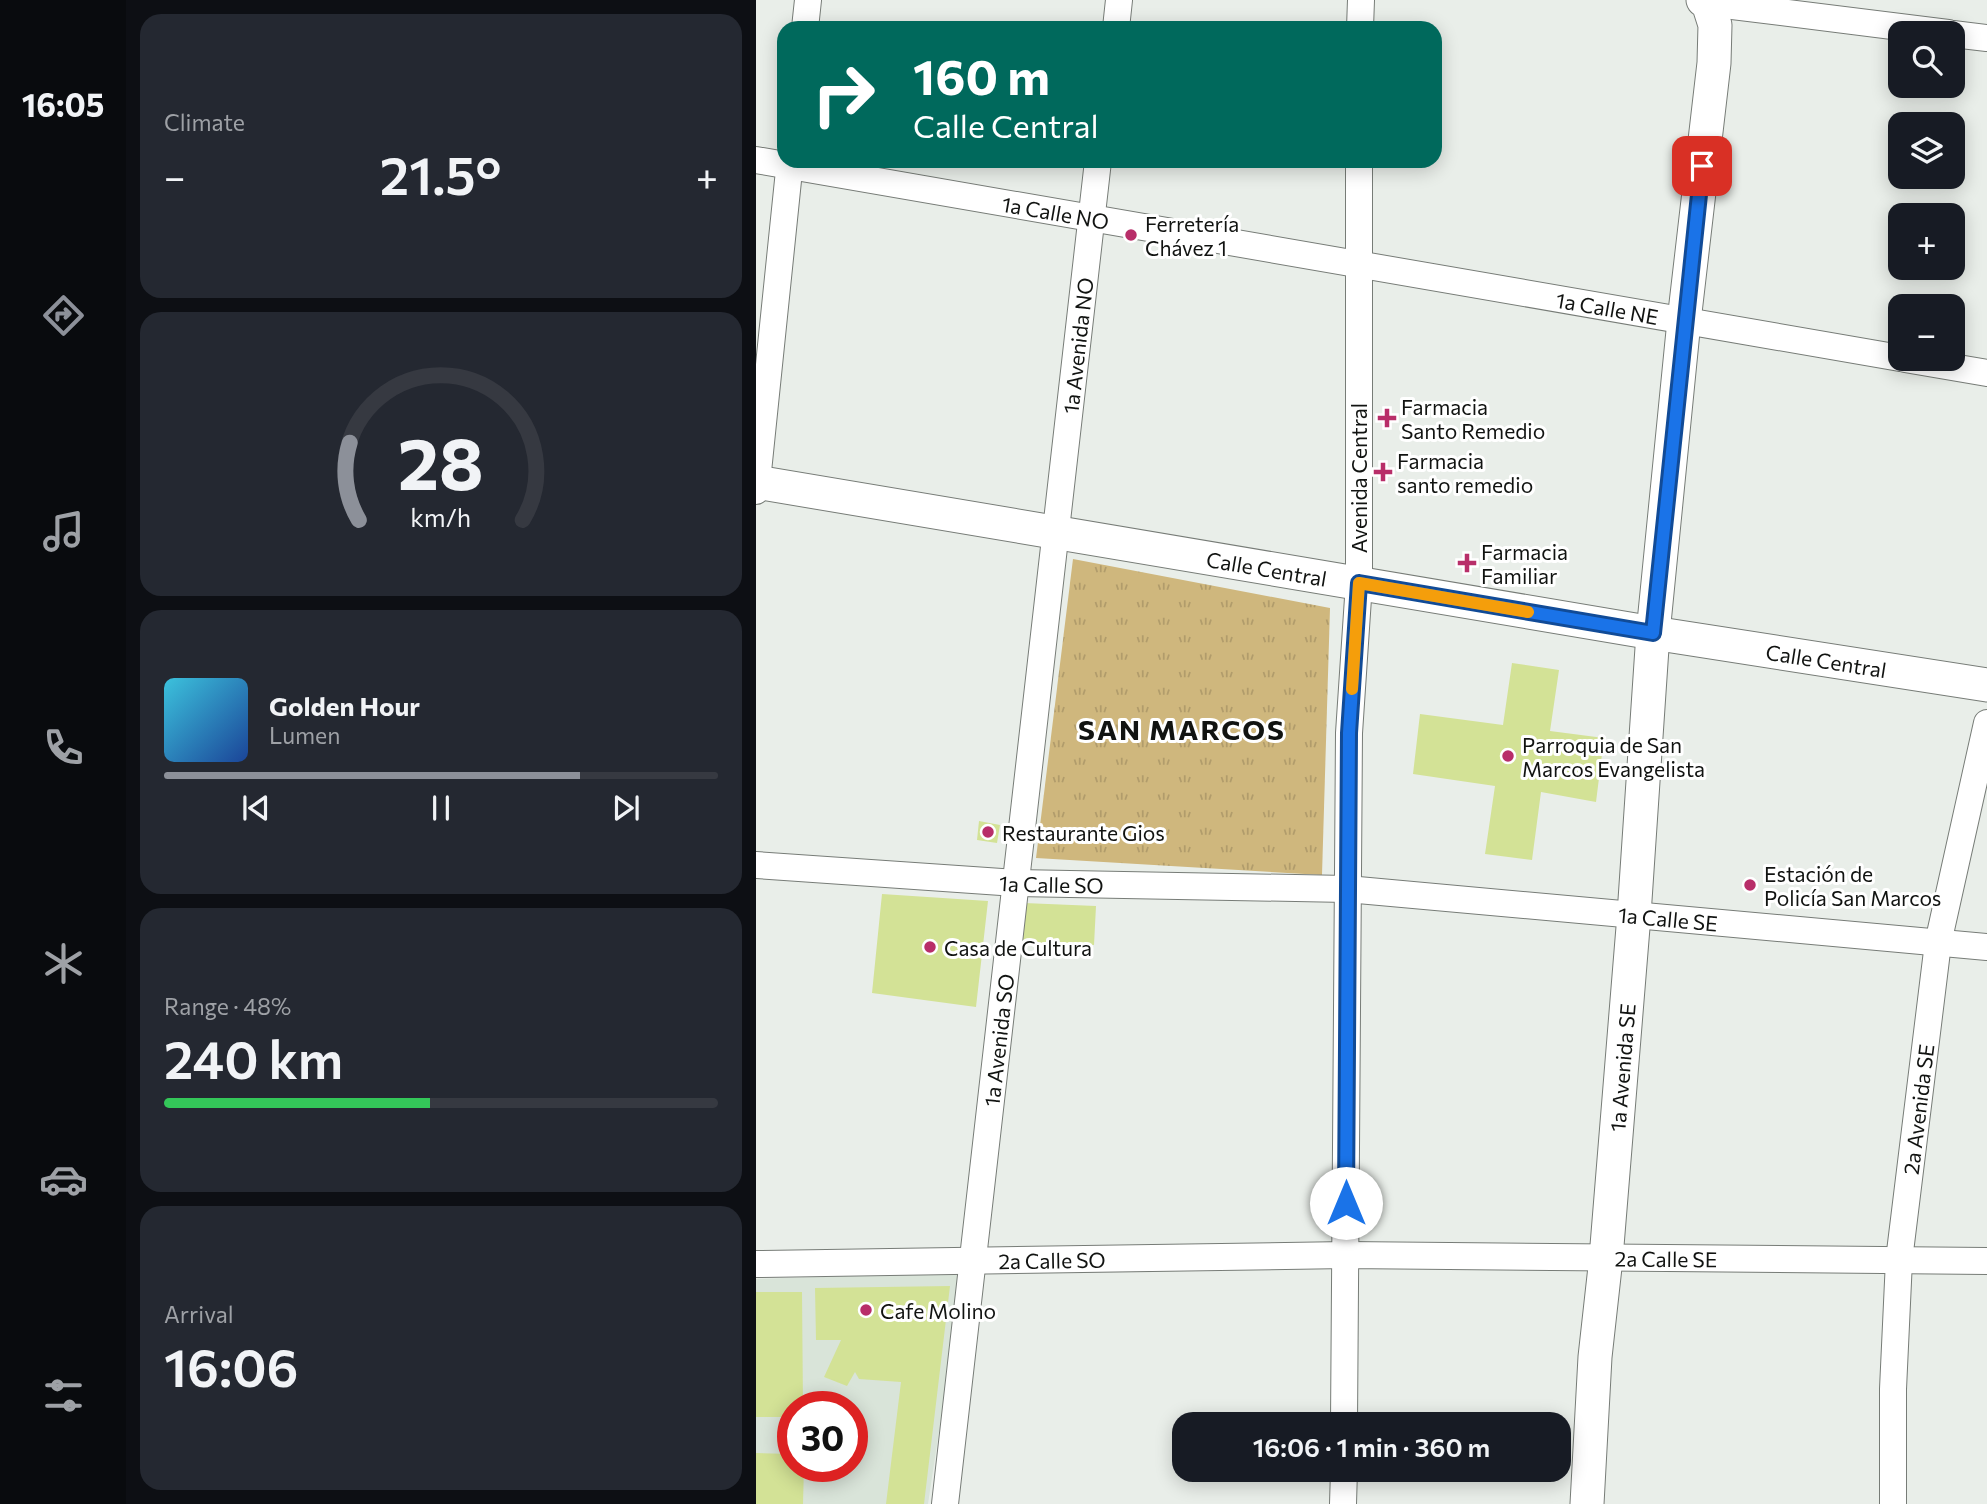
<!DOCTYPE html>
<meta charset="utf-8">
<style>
:root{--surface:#171b24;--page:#242831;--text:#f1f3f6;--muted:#9ea1a6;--line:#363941;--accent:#8c9099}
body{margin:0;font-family:Commissioner,sans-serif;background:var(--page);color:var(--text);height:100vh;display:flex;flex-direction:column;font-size:26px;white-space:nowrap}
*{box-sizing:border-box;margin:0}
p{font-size:23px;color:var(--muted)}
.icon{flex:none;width:38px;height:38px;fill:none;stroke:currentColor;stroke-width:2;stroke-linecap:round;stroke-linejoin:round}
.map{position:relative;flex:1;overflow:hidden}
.sheet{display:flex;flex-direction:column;gap:14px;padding:14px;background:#0d0f14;width:630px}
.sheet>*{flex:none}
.guide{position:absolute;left:21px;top:21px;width:665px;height:147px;border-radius:21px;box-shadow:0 4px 18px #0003;background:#00695c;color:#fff;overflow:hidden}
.buttons{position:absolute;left:1132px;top:21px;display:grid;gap:14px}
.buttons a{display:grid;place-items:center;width:77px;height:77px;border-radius:14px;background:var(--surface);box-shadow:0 4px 18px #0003;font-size:35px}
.speed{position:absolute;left:21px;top:1391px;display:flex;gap:14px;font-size:35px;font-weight:700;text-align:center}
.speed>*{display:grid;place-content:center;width:91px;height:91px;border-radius:50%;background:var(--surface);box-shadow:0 4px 18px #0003;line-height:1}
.speed .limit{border:10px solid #d22;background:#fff;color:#111}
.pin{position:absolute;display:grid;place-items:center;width:60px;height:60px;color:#fff;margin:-30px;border-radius:14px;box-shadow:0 4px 10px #0006}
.me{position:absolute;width:77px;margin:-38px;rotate:0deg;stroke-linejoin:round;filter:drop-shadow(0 0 5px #0008)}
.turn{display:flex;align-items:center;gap:24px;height:147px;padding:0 21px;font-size:32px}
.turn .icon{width:91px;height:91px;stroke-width:2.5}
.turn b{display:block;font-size:49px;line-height:60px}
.big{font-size:52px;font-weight:600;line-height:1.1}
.sheet .tile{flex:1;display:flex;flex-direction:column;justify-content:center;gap:10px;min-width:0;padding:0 24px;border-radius:21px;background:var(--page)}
.sheet .dial{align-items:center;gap:0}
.dial svg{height:182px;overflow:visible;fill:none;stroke:var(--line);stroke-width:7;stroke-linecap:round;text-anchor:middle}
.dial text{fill:var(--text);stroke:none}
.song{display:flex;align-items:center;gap:21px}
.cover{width:84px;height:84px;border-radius:10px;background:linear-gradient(135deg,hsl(190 70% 55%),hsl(220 70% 35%))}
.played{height:7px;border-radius:4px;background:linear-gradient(90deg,var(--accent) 75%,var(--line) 75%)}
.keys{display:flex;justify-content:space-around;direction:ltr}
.heat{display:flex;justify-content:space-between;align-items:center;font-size:38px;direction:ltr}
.charge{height:10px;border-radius:5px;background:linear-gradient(90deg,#34c759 48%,var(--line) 0)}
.trip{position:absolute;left:416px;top:1412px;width:399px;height:70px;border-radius:21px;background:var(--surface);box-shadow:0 4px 18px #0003;font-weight:600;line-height:70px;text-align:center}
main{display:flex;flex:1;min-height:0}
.tabs{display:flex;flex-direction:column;width:126px;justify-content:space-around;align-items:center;background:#090b0e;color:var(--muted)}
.tabs .icon{width:49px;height:49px}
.tabs .active{color:var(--accent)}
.tabs b{font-size:32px;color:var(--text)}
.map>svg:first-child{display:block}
</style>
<main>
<nav class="tabs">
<b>16:05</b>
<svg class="icon active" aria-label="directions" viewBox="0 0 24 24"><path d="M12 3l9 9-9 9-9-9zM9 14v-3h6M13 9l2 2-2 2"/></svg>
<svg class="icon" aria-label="music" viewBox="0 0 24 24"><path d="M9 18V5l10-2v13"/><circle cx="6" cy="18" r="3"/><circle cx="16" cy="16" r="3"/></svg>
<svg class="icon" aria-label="phone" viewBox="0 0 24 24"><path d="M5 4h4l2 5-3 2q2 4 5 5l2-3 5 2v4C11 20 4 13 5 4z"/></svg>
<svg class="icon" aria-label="climate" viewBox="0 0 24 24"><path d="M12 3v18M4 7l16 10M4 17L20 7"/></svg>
<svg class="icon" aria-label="car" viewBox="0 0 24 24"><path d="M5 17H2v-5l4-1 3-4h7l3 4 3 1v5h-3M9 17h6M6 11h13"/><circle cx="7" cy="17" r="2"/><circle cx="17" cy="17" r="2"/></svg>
<svg class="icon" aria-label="filters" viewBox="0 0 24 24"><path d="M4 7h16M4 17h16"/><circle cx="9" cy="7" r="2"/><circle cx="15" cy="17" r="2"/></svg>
</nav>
<section class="sheet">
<div class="tile"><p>Climate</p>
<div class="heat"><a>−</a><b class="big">21.5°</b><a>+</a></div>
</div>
<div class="tile dial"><svg viewBox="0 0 100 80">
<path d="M14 69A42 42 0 1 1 86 69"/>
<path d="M14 69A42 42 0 0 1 10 35" stroke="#8c9099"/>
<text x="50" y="56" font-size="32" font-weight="700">28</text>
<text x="50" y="72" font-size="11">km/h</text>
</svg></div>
<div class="tile">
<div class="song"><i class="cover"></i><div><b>Golden Hour</b><p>Lumen</p></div></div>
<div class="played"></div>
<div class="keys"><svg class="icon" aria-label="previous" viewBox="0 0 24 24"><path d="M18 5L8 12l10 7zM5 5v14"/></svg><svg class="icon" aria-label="pause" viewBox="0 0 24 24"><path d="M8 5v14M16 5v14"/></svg><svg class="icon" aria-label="next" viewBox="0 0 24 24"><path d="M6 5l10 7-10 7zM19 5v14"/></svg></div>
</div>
<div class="tile"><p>Range · 48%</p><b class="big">240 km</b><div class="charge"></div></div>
<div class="tile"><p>Arrival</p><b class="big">16:06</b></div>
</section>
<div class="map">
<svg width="1231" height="1504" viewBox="0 0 1231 1504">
<defs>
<pattern id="park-tufts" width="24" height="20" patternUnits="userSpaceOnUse" patternTransform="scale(1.75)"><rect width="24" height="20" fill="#cfb77d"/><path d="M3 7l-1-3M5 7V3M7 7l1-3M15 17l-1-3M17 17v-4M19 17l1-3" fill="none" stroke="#b19c6b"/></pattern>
</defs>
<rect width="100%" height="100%" fill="#e9eee9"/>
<path fill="#d9e4d9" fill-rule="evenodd" d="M207,1272L172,1504H0V1279ZM37,1407H96V1466H37Z"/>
<path fill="url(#park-tufts)" d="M317,559L574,608L566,875L280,858Z"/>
<path fill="#d3e296" d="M756,663L803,670L794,731L848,738L840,802L785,792L776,860L729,854L739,786L657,774L664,714L747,725Z
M223,821L244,825L241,843L221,840Z
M126,894L232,901L220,1007L116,993Z
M268,903L340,906L338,945L267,942Z
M194,1286L168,1504H130L145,1382L103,1379L99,1372L91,1386L68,1377L85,1340H60L59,1288Z
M0,1292H46L47,1407H37V1417H0Z
M0,1453L37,1454V1466H48L47,1504H0Z"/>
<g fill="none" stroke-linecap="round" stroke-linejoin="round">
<g stroke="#777c77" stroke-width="28">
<g id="minor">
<path d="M952,0V3L1192,33"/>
<path d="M49,28L52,0"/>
<path d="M360,28L363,0"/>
<path d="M604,28L605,0"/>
<path d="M1197,34L1231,38"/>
<path id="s1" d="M0,160L1144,358"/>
<path d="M1149,359L1231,373"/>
<path d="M0,491L34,161"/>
<path id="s2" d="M0,865L260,883L591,889L1231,947"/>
<path id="s3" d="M0,1264L590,1255L1231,1261"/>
<path d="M588,1424L593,733L603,583V161"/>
<path id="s4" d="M189,1504L342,161"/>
<path d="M587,1504L588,1470"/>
<path id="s5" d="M1137,1504V1389L1143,1260L1182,943L1231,723"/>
</g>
</g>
<g stroke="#777c77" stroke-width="35">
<g id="major">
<path id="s6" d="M0,482L897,633L1231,685"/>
<path id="s7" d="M831,1504L839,1357L850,1258L878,915L897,633L928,321L958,63L959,25L952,3L947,0"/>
</g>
</g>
<use href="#minor" stroke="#fff" stroke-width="26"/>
<use href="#major" stroke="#fff" stroke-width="33"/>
</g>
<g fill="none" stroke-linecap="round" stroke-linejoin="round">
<g stroke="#114b97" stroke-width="18">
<path id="route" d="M590,1203L593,733L603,583L897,633L946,166"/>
</g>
<use href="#route" stroke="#1a73e8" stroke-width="12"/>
<path stroke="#f59e0b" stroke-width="12" d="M596,689L603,583L772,612"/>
</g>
<g fill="#b82e69" stroke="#fff" stroke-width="2.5">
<circle cx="375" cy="235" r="7"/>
<path d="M627.5 407.5h7v7h7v7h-7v7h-7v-7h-7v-7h7z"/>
<path d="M623.5 461.5h7v7h7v7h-7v7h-7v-7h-7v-7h7z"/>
<path d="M707.5 552.5h7v7h7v7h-7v7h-7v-7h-7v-7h7z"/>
<circle cx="752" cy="756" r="7"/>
<circle cx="232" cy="832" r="7"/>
<circle cx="994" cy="885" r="7"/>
<circle cx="174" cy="947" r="7"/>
<circle cx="110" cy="1310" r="7"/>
</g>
<g text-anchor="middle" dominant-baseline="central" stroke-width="6" stroke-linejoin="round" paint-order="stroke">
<g font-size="21" fill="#111311" stroke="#fff">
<text stroke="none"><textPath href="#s1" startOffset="304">1a Calle NO</textPath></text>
<text stroke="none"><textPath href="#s1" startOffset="864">1a Calle NE</textPath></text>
<text stroke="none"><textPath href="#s4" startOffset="1166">1a Avenida NO</textPath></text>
<text transform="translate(602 478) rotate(-90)">Avenida Central</text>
<text stroke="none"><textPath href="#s6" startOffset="518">Calle Central</textPath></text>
<text stroke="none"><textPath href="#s6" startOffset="1085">Calle Central</textPath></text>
<text stroke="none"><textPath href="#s2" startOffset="296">1a Calle SO</textPath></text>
<text stroke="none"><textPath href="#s2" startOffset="914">1a Calle SE</textPath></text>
<text stroke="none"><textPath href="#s4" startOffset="467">1a Avenida SO</textPath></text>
<text stroke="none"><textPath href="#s7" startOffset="438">1a Avenida SE</textPath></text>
<text stroke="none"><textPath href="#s5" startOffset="396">2a Avenida SE</textPath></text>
<text stroke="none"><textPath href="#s3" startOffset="910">2a Calle SE</textPath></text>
<text stroke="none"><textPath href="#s3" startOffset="296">2a Calle SO</textPath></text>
</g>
<g font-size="21" fill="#111311" stroke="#fff" text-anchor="start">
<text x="389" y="223">Ferretería<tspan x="389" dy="24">Chávez 1</tspan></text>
<text x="645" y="406">Farmacia<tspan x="645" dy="24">Santo Remedio</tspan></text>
<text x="641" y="460">Farmacia<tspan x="641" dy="24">santo remedio</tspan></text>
<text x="725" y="551">Farmacia<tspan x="725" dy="24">Familiar</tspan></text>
<text x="766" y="744">Parroquia de San<tspan x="766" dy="24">Marcos Evangelista</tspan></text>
<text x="246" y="832">Restaurante Gios</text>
<text x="1008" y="873">Estación de<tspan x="1008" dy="24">Policía San Marcos</tspan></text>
<text x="188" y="947">Casa de Cultura</text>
<text x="124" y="1310">Cafe Molino</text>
</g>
<g font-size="28" font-weight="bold" letter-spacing="2" fill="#111311" stroke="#fff">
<text x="426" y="729">SAN MARCOS</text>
</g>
</g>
</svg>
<div class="buttons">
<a><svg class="icon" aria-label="search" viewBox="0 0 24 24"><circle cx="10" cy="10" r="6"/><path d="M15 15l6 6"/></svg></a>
<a><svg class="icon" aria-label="layers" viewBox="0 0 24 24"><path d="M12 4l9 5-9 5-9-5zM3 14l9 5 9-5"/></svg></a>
<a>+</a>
<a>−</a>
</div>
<div class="speed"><div class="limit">30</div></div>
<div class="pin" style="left:946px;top:166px;background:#d93025"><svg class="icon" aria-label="arrive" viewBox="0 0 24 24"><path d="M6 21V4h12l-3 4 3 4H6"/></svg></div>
<svg class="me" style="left:590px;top:1203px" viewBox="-20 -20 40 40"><circle r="19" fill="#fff"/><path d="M0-13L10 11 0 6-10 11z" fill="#1a73e8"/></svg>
<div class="trip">16:06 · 1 min · 360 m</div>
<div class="guide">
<div class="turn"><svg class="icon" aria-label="right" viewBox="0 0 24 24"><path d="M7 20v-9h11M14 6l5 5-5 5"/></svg><div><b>160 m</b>Calle Central</div></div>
</div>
</div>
</main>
